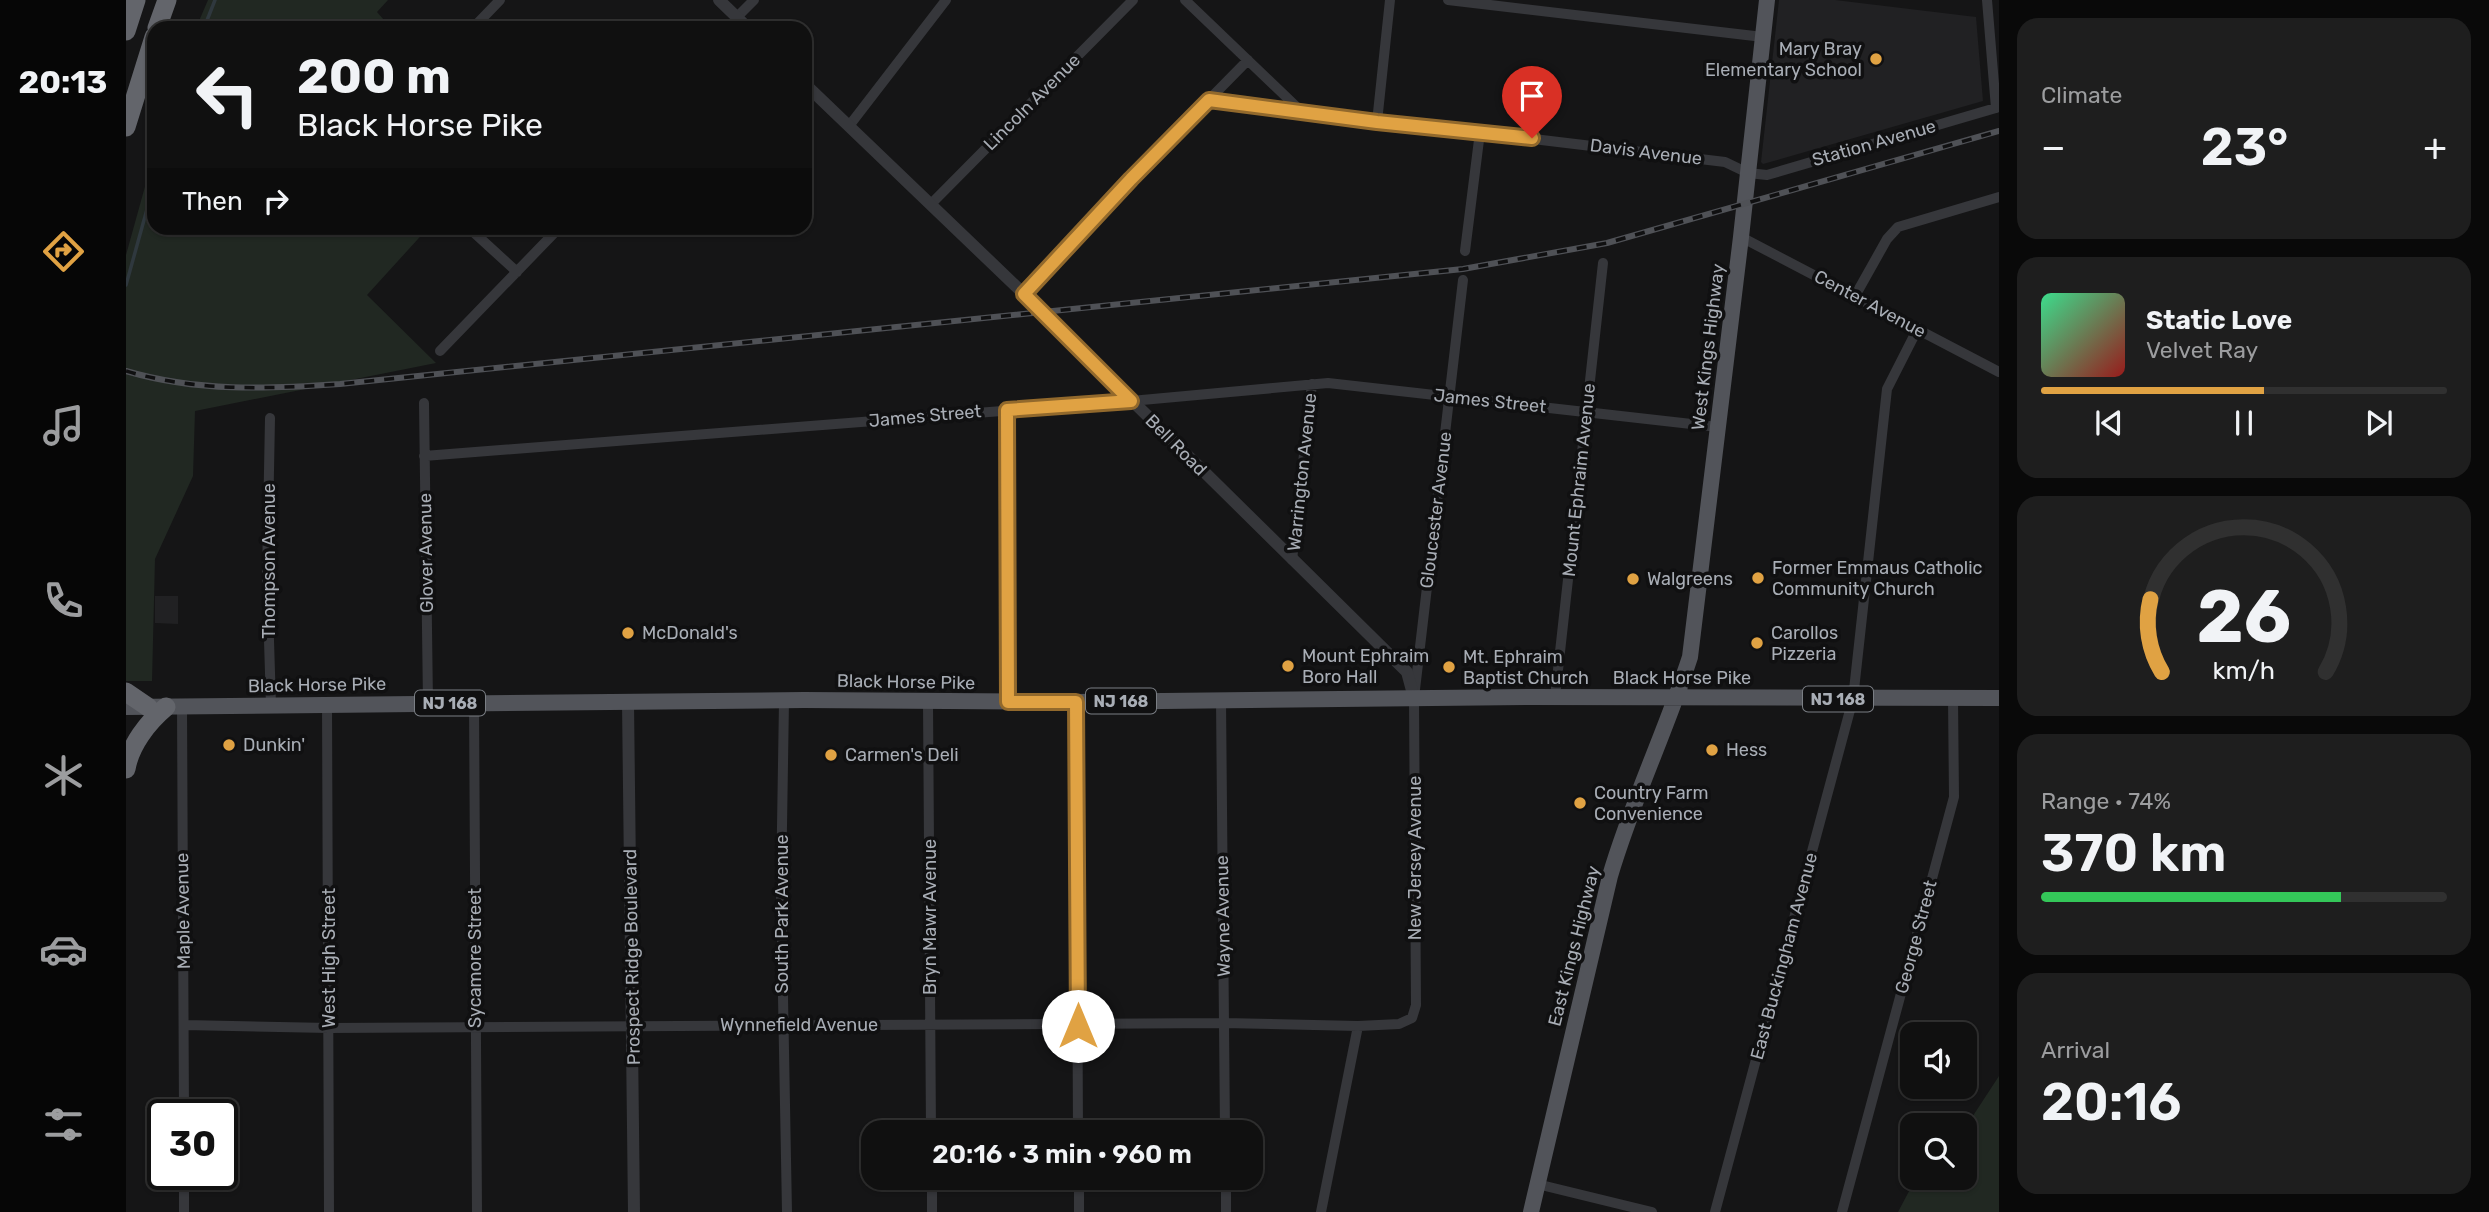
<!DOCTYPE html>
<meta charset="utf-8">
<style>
:root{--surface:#101010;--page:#1e1e1e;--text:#f1f3f6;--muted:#9c9d9f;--line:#303030;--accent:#e0a243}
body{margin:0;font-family:Rubik,sans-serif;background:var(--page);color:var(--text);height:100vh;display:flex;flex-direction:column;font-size:26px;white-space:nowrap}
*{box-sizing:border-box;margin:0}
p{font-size:23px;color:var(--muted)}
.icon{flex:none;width:38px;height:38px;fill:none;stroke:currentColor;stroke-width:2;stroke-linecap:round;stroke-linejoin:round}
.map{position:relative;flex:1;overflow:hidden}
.drawer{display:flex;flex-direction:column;gap:18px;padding:18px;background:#090909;width:490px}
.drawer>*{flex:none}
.guide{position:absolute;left:21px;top:21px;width:665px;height:214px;border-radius:21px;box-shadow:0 2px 5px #0004,0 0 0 2px var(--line);background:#101010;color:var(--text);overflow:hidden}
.buttons{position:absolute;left:1774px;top:1022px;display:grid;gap:14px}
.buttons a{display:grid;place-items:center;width:77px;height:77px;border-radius:14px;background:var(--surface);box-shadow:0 2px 5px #0004,0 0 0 2px var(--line);font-size:35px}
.speed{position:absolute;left:21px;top:1099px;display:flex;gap:14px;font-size:35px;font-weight:700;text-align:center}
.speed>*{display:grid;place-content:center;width:91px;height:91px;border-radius:50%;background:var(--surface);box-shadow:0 2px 5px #0004,0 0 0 2px var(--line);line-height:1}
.speed .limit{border:4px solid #111;border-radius:10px;background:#fff;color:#111}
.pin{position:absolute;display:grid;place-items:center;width:60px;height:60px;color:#fff;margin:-72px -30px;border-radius:50% 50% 50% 0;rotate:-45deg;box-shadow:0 0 7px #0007}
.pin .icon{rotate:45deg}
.me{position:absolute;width:77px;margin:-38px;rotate:0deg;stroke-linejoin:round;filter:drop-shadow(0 0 5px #0008)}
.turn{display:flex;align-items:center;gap:24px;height:147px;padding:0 35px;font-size:32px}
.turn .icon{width:91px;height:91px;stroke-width:2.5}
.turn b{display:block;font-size:49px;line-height:60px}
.then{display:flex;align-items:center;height:66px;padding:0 35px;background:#0003;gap:14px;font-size:26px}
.big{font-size:52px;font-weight:600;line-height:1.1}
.drawer .tile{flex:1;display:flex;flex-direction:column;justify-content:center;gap:10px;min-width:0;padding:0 24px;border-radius:21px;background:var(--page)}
.drawer .dial{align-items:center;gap:0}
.dial svg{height:182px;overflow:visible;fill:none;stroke:var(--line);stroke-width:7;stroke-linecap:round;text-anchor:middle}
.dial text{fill:var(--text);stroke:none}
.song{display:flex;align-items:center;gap:21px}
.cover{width:84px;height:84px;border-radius:10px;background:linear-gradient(135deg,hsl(150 70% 55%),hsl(0 70% 35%))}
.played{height:7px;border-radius:4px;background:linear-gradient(90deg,var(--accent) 55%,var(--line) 55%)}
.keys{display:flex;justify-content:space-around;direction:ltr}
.heat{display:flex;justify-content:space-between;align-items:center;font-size:38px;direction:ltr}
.charge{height:10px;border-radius:5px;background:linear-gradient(90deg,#34c759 74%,var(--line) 0)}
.trip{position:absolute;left:735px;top:1120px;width:402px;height:70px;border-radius:21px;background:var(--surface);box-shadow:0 2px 5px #0004,0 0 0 2px var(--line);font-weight:600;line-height:70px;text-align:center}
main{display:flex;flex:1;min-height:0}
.menu{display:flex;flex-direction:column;width:126px;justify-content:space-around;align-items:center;background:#060606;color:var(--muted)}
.menu .icon{width:49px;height:49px}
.menu .on{color:var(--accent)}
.menu b{font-size:32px;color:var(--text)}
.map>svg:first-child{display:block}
</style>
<main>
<nav class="menu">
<b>20:13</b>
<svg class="icon on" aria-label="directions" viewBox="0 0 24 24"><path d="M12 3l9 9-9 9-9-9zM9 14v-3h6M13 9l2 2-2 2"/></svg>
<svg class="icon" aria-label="music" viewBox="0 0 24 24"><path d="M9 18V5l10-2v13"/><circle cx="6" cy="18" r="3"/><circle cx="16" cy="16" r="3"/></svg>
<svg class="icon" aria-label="phone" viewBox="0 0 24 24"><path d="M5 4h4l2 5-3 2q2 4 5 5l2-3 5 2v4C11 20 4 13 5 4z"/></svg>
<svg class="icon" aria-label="climate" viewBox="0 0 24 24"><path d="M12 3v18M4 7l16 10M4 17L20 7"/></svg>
<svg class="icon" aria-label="car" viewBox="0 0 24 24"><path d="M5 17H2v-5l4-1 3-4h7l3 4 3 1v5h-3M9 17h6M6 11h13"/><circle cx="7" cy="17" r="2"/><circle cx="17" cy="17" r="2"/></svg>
<svg class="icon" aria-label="filters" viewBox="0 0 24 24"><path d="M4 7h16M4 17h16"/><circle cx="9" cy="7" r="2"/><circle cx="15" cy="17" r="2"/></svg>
</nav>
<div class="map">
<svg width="1873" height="1212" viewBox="0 0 1873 1212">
<rect width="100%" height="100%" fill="#151516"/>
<path fill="#212123" d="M1653,0H1709L1850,17L1857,101L1637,164L1635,162Z
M29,596H52V624L29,623Z"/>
<path fill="#212822" d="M82,0H262L251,12L265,28H70Z
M28,154V228H302L241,295L310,363L69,411L67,476L29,559L26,681H0V255Z
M1873,1076V1212H1772L1790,1178H1839V1128Z"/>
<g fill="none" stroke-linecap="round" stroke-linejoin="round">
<path stroke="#2f383e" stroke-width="3.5" d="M78,28L89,0
M0,285L28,184"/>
<path stroke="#36373b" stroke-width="10" d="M1059,0L1177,113
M1322,0L1637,37
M1861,0L1870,108
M611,17L628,0
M347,28L374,0
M1082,100L1599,162L1622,173L1641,175L1873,107
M1251,122L1264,0
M723,126L820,0
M805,204L1007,0
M343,228L391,272
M1615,237L1873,372
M1339,251L1354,132
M898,294L1005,179L1122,60
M1729,296L1761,239L1772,227L1873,197
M314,351L433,228
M298,403L302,703
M881,410L882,702
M144,418L141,576L145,705
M298,456L1005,401L1202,383L1592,427
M1166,560L1186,384
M1429,697L1477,263
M1095,700L1099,1132
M658,701L655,889L661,1212
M802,702L805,1132
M950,702L952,1132
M348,703L351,1212
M201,704L203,1212
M56,707L58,1115
M59,1025L203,1028L1098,1023L1232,1026L1273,1024L1286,1018L1290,1005L1288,698L1337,280
M806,1178V1212
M953,1178V1212
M1100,1178V1212
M1411,1184L1526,1212
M58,1212V1174
M1195,1212L1232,1026
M1589,1212L1727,699L1761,389L1792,328
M1716,1212L1828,797L1827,698"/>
<path stroke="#36373b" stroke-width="12" d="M593,0L622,28
M679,84L898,294L1281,672L1288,698
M502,702L508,1212"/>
<path stroke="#52545a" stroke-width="16" d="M0,707L678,700L950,702L1401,697L1873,698
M1405,1212L1484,876C1506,801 1540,731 1564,657L1615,237L1641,0"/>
<path stroke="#63656b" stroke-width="19" d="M31,28L41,0
M0,31L10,0
M0,127L28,37
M0,692L22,707
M0,769C4,745 22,722 40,707"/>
<g stroke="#4f5156" stroke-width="6">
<path id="rail" d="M0,371C71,392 142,389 214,384L1337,269L1481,243L1873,131"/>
</g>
<use href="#rail" stroke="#101011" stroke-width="3.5" stroke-dasharray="10" stroke-linecap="butt"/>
</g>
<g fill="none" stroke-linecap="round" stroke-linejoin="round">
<g stroke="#92692c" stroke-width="18">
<path id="route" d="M952,1026L950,702H882L881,410L1005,401L898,294L1005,179L1083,100L1251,122L1406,138"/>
</g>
<use href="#route" stroke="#e0a243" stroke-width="12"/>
</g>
<g fill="#e0a243" stroke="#101011" stroke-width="2.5">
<circle cx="1750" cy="59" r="7"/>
<circle cx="1632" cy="578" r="7"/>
<circle cx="1507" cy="579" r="7"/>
<circle cx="502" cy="633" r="7"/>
<circle cx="1631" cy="643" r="7"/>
<circle cx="1162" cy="666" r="7"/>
<circle cx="1323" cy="667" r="7"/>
<circle cx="103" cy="745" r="7"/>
<circle cx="1586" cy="750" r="7"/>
<circle cx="705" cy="755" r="7"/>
<circle cx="1454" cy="803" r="7"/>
</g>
<g text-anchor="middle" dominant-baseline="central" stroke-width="7" stroke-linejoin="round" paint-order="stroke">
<g fill="#101011" stroke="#7a7e84" stroke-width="2">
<rect x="1677" y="686.5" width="70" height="25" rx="5"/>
<rect x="960" y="688.5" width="70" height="25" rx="5"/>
<rect x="289" y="690.5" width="70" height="25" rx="5"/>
</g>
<g font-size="16" font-weight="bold" fill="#a8adb5">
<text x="1712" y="699">NJ 168</text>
<text x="995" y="701">NJ 168</text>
<text x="324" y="703">NJ 168</text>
</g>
<g font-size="18" fill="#a8adb5" stroke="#101011" text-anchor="start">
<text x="1736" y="49" text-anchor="end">Mary Bray<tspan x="1736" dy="21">Elementary School</tspan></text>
<text x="1646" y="568">Former Emmaus Catholic<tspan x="1646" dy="21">Community Church</tspan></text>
<text x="1521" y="579">Walgreens</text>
<text x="516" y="633">McDonald's</text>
<text x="1645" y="633">Carollos<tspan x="1645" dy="21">Pizzeria</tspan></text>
<text x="1176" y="656">Mount Ephraim<tspan x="1176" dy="21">Boro Hall</tspan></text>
<text x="1337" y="657">Mt. Ephraim<tspan x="1337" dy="21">Baptist Church</tspan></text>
<text x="117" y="745">Dunkin'</text>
<text x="1600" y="750">Hess</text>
<text x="719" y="755">Carmen's Deli</text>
<text x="1468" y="793">Country Farm<tspan x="1468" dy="21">Convenience</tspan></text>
</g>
<g font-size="18" fill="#a8adb5" stroke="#101011">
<text transform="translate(906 102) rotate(-45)">Lincoln Avenue</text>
<text transform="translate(1748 143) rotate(-16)">Station Avenue</text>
<text transform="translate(1520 152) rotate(7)">Davis Avenue</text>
<text transform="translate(1744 304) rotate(28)">Center Avenue</text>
<text transform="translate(1582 347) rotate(-83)">West Kings Highway</text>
<text transform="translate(1364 401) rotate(6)">James Street</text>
<text transform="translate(799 416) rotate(-5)">James Street</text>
<text transform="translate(1050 445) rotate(45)">Bell Road</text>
<text transform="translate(1176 472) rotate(-84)">Warrington Avenue</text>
<text transform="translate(1453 480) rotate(-84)">Mount Ephraim Avenue</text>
<text transform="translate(1310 510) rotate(-83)">Gloucester Avenue</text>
<text transform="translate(300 553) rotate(-91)">Glover Avenue</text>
<text transform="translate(143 561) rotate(-90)">Thompson Avenue</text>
<text x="1556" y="678">Black Horse Pike</text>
<text transform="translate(780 682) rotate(1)">Black Horse Pike</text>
<text transform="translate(191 685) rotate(-1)">Black Horse Pike</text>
<text transform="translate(1289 858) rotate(-90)">New Jersey Avenue</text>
<text transform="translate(57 911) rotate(-91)">Maple Avenue</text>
<text transform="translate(656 914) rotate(-90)">South Park Avenue</text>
<text transform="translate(1097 916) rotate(-91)">Wayne Avenue</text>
<text transform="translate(804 917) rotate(-90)">Bryn Mawr Avenue</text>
<text transform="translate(1790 937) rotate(-75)">George Street</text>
<text transform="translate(1448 946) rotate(-76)">East Kings Highway</text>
<text transform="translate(1658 956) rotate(-75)">East Buckingham Avenue</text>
<text transform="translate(506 957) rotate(-91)">Prospect Ridge Boulevard</text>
<text transform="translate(203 958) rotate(-90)">West High Street</text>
<text transform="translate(349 958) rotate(-90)">Sycamore Street</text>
<text x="673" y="1025">Wynnefield Avenue</text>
</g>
</g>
</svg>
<div class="buttons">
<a><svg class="icon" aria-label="sound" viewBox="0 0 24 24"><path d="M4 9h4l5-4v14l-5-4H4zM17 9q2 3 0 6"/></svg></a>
<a><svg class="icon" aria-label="search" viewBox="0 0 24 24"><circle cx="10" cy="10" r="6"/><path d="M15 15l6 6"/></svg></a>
</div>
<div class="speed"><div class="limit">30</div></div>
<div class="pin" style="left:1406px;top:138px;background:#d93025"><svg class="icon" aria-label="arrive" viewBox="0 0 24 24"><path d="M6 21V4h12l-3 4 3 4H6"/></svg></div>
<svg class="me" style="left:952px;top:1026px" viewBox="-20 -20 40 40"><circle r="19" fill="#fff"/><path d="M0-13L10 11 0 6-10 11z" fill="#e0a243"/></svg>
<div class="trip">20:16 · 3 min · 960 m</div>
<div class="guide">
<div class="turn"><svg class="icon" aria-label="left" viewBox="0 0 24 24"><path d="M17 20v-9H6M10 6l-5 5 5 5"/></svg><div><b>200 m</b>Black Horse Pike</div></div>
<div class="then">Then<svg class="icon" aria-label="right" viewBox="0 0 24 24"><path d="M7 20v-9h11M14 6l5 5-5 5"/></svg></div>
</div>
</div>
<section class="drawer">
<div class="tile"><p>Climate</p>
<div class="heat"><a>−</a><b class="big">23°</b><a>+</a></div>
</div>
<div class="tile">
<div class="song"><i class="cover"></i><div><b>Static Love</b><p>Velvet Ray</p></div></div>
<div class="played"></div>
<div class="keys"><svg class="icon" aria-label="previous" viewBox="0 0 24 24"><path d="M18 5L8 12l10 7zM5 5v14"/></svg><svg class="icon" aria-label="pause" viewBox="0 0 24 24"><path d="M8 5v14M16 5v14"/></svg><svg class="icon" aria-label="next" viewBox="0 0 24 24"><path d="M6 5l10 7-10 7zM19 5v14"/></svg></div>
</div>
<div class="tile dial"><svg viewBox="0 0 100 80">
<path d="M14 69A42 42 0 1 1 86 69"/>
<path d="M14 69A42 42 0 0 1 9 37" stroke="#e0a243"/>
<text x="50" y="56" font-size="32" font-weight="700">26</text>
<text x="50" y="72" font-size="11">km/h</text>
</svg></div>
<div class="tile"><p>Range · 74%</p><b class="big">370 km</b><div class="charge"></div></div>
<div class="tile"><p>Arrival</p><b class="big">20:16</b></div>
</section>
</main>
